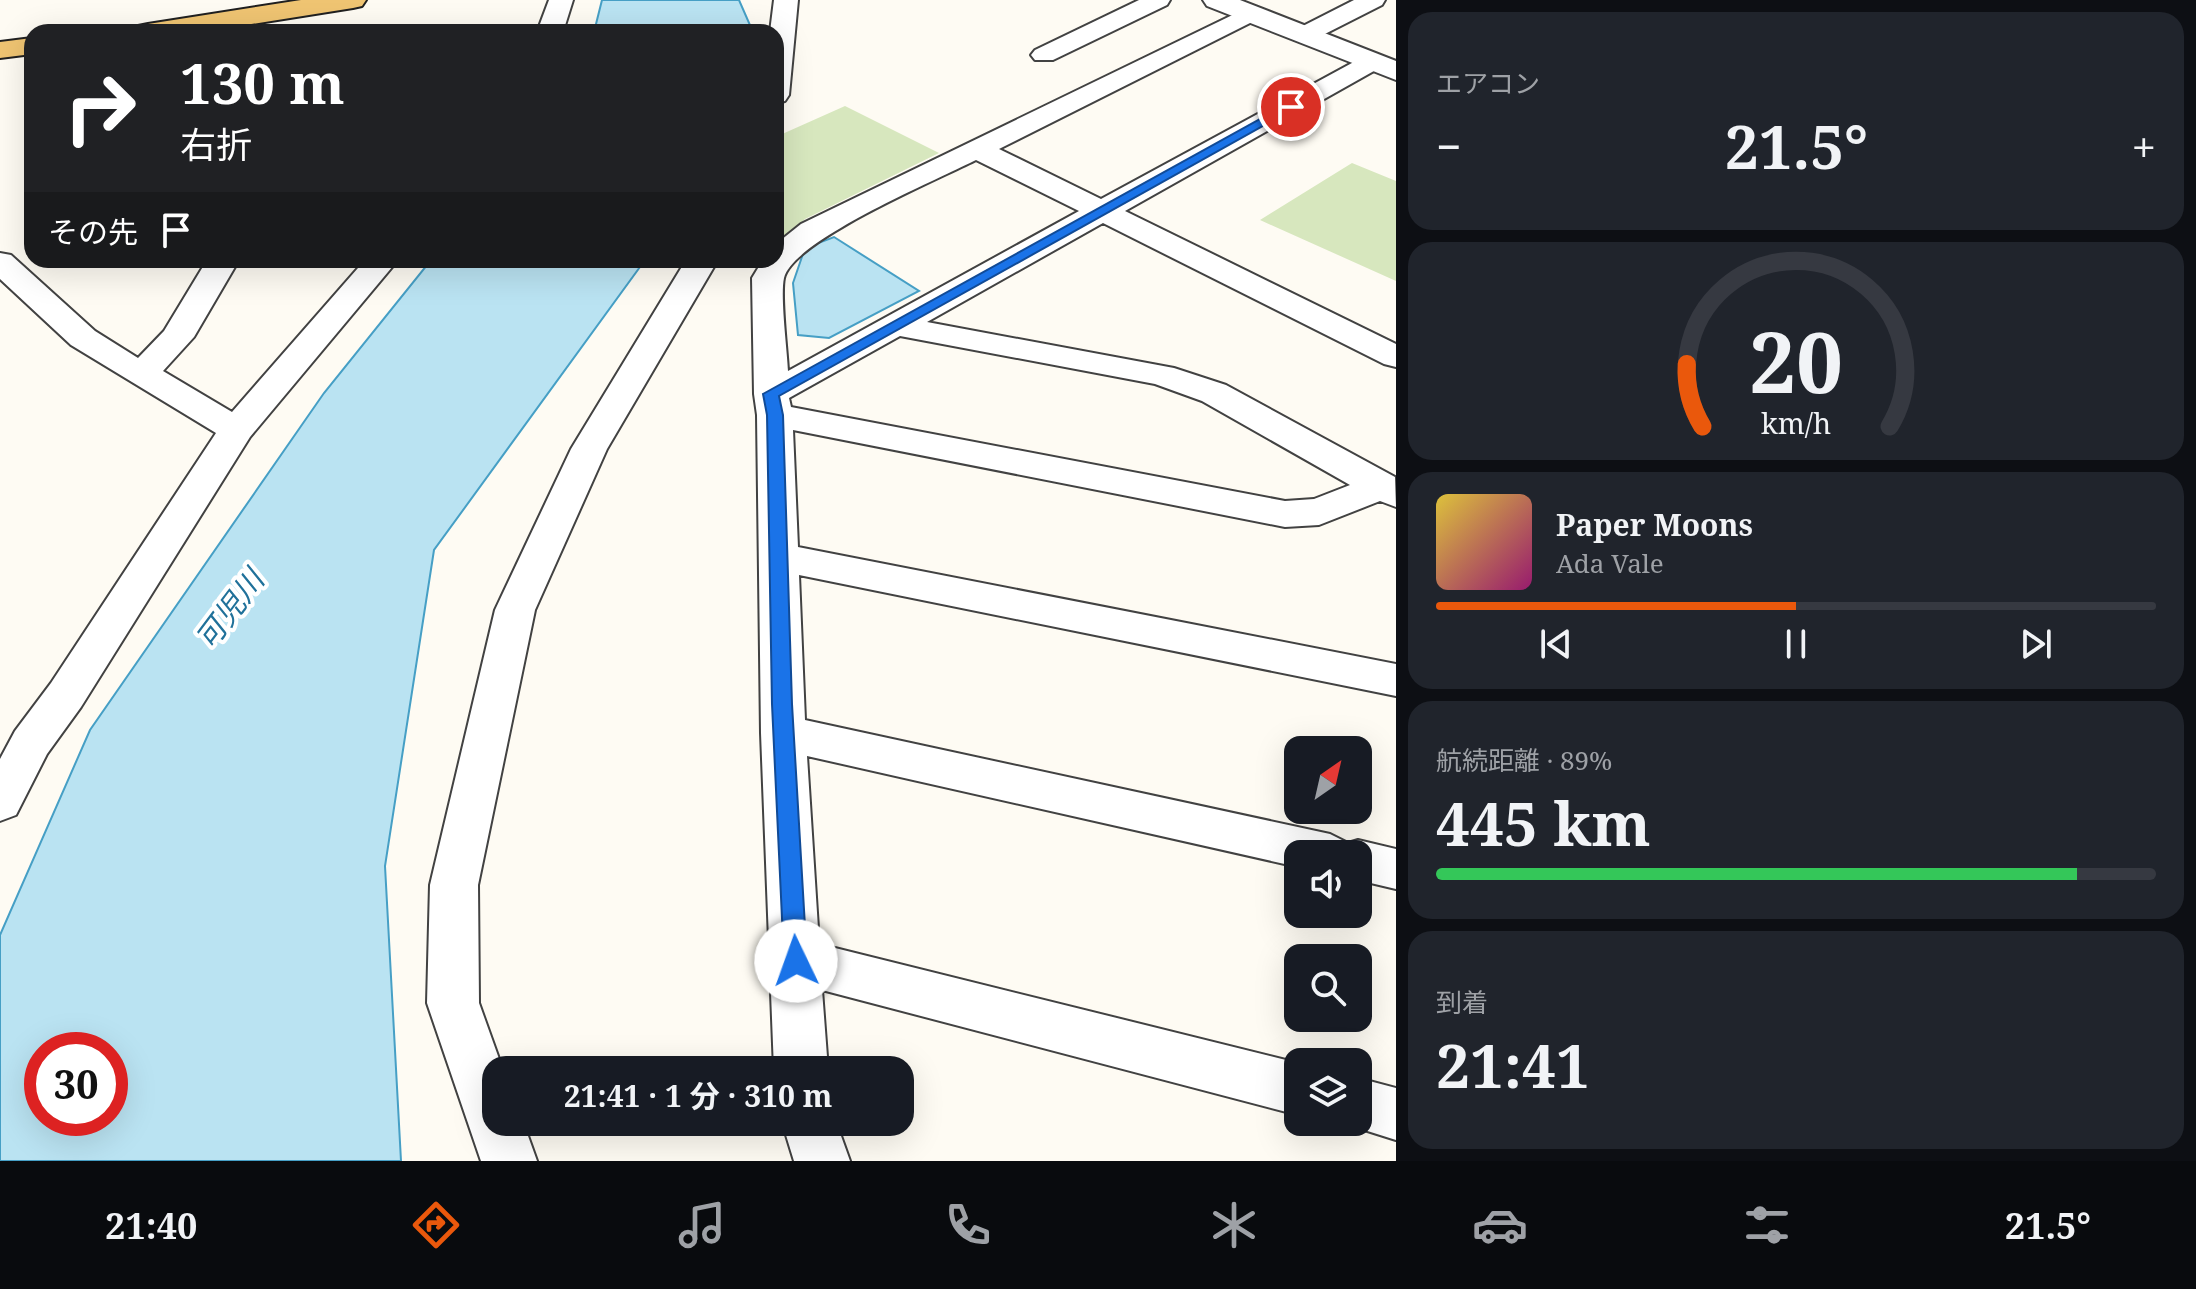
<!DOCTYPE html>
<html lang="ja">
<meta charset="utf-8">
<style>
:root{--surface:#171b24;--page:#20242c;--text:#f1f3f6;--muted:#9ea1a6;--line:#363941;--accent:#ea580c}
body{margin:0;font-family:"Noto Serif","Noto Sans JP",serif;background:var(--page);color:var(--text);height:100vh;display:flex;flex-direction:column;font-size:30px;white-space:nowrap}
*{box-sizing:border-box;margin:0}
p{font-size:26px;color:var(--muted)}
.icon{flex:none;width:44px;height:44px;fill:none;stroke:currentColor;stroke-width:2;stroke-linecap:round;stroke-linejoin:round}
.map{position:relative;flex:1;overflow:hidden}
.drawer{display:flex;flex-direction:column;gap:12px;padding:12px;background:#0d0f14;width:800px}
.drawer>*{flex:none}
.hud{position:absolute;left:24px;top:24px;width:760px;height:244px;border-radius:24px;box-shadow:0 8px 32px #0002;background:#202124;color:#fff;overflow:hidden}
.needle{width:52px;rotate:34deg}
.tools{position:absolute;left:1284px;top:736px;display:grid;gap:16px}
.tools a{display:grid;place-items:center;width:88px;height:88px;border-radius:16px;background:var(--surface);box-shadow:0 8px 32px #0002;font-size:40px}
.speed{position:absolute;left:24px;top:1032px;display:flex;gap:16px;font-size:40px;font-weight:700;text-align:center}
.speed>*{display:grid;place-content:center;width:104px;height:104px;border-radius:50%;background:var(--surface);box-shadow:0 8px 32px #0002;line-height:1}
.speed .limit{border:12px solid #d22;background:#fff;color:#111}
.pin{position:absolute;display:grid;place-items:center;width:68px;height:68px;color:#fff;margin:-34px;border:4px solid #fff;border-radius:50%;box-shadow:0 2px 8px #0007}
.me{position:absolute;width:88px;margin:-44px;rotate:357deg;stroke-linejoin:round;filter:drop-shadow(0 0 6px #0008)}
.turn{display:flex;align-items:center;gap:28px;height:168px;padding:0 24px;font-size:36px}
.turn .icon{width:104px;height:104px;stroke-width:2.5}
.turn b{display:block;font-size:56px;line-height:68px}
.then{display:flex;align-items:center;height:76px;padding:0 24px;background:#0003;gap:16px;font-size:30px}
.big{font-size:60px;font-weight:700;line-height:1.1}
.drawer .tile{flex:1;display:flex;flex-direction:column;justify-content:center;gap:12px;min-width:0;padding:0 28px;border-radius:24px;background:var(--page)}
.drawer .dial{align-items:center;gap:0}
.dial svg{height:208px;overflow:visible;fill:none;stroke:var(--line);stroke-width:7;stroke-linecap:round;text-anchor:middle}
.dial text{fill:var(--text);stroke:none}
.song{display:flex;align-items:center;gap:24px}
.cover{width:96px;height:96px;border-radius:12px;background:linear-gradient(135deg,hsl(50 70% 55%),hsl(320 70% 35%))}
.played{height:8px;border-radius:4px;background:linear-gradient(90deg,var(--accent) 50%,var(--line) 50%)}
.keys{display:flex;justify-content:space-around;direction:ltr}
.heat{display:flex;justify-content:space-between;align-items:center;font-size:44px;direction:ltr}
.charge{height:12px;border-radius:6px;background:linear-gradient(90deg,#34c759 89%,var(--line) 0)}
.trip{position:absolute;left:482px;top:1056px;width:432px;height:80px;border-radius:24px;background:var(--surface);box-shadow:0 8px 32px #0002;font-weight:700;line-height:80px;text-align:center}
.menu{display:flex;height:128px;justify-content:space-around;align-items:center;background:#090b0e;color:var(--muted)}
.menu .icon{width:56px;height:56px}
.menu .selected{color:var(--accent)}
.menu b{font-size:36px;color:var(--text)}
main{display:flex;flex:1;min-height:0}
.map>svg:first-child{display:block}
</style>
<main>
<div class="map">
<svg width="1396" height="1161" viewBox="0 0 1396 1161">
<rect width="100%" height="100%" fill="#fefbf3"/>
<path fill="#d7e7be" d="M845,106L939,153L805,219L776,247V153L780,135Z
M1352,163L1396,181V281L1260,220Z"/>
<path fill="#bae3f2" stroke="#469fc5" stroke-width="2" fill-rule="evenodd" d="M602,0H739L753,32H594Z
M834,237L919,291L829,338L798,335L793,283L805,248Z
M431,260H645L434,550L385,866L401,1161H0V935L90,730L324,393ZM42,1050H110V1118H42Z"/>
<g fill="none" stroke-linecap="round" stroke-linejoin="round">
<g stroke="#424242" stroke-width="4">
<path id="minor" d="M549,0H573L563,32H537Z
M774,0H798L789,95L785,101L776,103V32H770Z
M1139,0H1170L1167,5L1053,60H1035L1031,55L1035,50Z
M1354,0H1385L1382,5L1313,40H1295L1291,35L1295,30Z
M1249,7L1258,9L1261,14L1258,19L999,149L1101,199L1363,57H1381L1385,62L1381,67L1125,211L1396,344V367L1384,364L1103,223L927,322L1174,368L1226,385L1395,477L1396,507L1380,501L1319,525L1285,527L793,430L798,547L1396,664V696L799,575L805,720L1330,834L1348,843L1358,840L1396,849V889L1358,880V854H1298V867L807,756L819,944L1298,1063V1115L822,990L828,1070H774L761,733L757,415L754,394L752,278L763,260H776V244L801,224ZM976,160L1079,211L788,371C787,349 780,296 784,278C793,240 939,179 976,160ZM900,336L1155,384L1202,401L1350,485L1314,499L1285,501L791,407L789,398Z
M0,253L11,255L95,331L138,358L164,331L207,260H239L194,337L163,371L232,412L365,260H398L250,437L81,707L47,754L16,815L0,821V759L15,731L51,683L216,433L71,345L0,279Z
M686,260H718L607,449L535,610L478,885L479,1003L503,1070H496V1122H523L537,1161H481L427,1003L430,885L495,610L571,449Z
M1358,1078L1396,1088V1140L1339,1122H1358Z
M782,1122H836L850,1161H794Z"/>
</g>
<g stroke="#424242" stroke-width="4">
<path id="tertiary" d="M1203,0H1240L1396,61V80L1207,6Z"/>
</g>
<g stroke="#202020" stroke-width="4">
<path id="primary" d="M301,0H366L362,6L353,8L201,32H134L138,26L148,24Z
M32,38V54L0,58V42Z"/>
</g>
<use href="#minor" fill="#fff" fill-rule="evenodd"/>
<use href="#tertiary" fill="#fff" fill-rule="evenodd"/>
<use href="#primary" fill="#efc472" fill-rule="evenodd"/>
</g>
<path fill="#1a73e8" stroke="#114b97" stroke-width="2" d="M1287,104L1297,107L779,396L783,415L792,704L807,961L804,968L796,971L787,968L784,961L772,704L767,415L763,394Z"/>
<g text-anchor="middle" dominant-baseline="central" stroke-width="8" stroke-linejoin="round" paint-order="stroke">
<g font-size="30" font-style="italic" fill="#20719a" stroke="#fff">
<text transform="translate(229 609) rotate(-53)">可児川</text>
</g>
</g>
</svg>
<div class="tools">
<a><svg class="needle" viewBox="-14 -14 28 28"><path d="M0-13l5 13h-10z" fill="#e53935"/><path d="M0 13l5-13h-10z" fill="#9ea1a6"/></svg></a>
<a><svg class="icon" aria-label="sound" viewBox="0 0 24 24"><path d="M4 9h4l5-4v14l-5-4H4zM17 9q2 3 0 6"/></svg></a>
<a><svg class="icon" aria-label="search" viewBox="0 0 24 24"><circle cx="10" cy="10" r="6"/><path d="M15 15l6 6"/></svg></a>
<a><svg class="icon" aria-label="layers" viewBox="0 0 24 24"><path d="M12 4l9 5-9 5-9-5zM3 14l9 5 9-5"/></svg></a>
</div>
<div class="speed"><div class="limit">30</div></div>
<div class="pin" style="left:1291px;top:107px;background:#d93025"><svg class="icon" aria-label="arrive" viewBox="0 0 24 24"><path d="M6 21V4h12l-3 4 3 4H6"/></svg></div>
<svg class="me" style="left:796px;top:961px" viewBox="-20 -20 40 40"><circle r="19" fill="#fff"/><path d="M0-13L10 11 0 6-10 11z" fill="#1a73e8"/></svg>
<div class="trip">21:41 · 1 分 · 310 m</div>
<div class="hud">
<div class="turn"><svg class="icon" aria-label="right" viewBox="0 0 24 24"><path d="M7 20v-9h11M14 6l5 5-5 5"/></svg><div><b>130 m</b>右折</div></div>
<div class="then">その先<svg class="icon" aria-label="arrive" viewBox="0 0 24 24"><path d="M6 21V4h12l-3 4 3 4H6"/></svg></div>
</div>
</div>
<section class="drawer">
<div class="tile"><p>エアコン</p>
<div class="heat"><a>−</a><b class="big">21.5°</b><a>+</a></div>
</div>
<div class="tile dial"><svg viewBox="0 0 100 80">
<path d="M14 69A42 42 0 1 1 86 69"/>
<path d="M14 69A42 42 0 0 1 8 45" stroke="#ea580c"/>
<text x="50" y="56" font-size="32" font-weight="700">20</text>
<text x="50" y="72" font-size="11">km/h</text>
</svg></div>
<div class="tile">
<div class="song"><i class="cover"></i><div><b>Paper Moons</b><p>Ada Vale</p></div></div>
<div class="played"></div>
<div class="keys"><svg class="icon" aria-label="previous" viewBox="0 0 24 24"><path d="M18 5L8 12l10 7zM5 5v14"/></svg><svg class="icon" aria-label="pause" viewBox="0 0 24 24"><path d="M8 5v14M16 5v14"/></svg><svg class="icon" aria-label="next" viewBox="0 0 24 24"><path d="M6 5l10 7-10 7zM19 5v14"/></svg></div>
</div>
<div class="tile"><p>航続距離 · 89%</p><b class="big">445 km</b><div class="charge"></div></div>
<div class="tile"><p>到着</p><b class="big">21:41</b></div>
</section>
</main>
<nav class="menu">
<b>21:40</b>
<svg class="icon selected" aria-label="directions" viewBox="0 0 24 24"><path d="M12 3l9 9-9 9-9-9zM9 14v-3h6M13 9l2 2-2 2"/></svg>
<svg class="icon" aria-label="music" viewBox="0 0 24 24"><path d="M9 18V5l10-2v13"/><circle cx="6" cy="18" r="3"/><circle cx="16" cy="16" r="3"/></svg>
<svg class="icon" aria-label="phone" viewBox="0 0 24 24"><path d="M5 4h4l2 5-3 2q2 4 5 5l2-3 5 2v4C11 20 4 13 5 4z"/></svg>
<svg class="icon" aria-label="climate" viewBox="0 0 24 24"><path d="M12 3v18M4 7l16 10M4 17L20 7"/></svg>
<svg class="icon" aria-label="car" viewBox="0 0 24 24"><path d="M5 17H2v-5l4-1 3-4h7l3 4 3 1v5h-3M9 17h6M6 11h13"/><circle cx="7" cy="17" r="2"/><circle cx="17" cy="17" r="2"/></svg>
<svg class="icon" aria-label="filters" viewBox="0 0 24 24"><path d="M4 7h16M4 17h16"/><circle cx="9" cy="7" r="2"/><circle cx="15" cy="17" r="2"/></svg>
<b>21.5°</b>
</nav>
